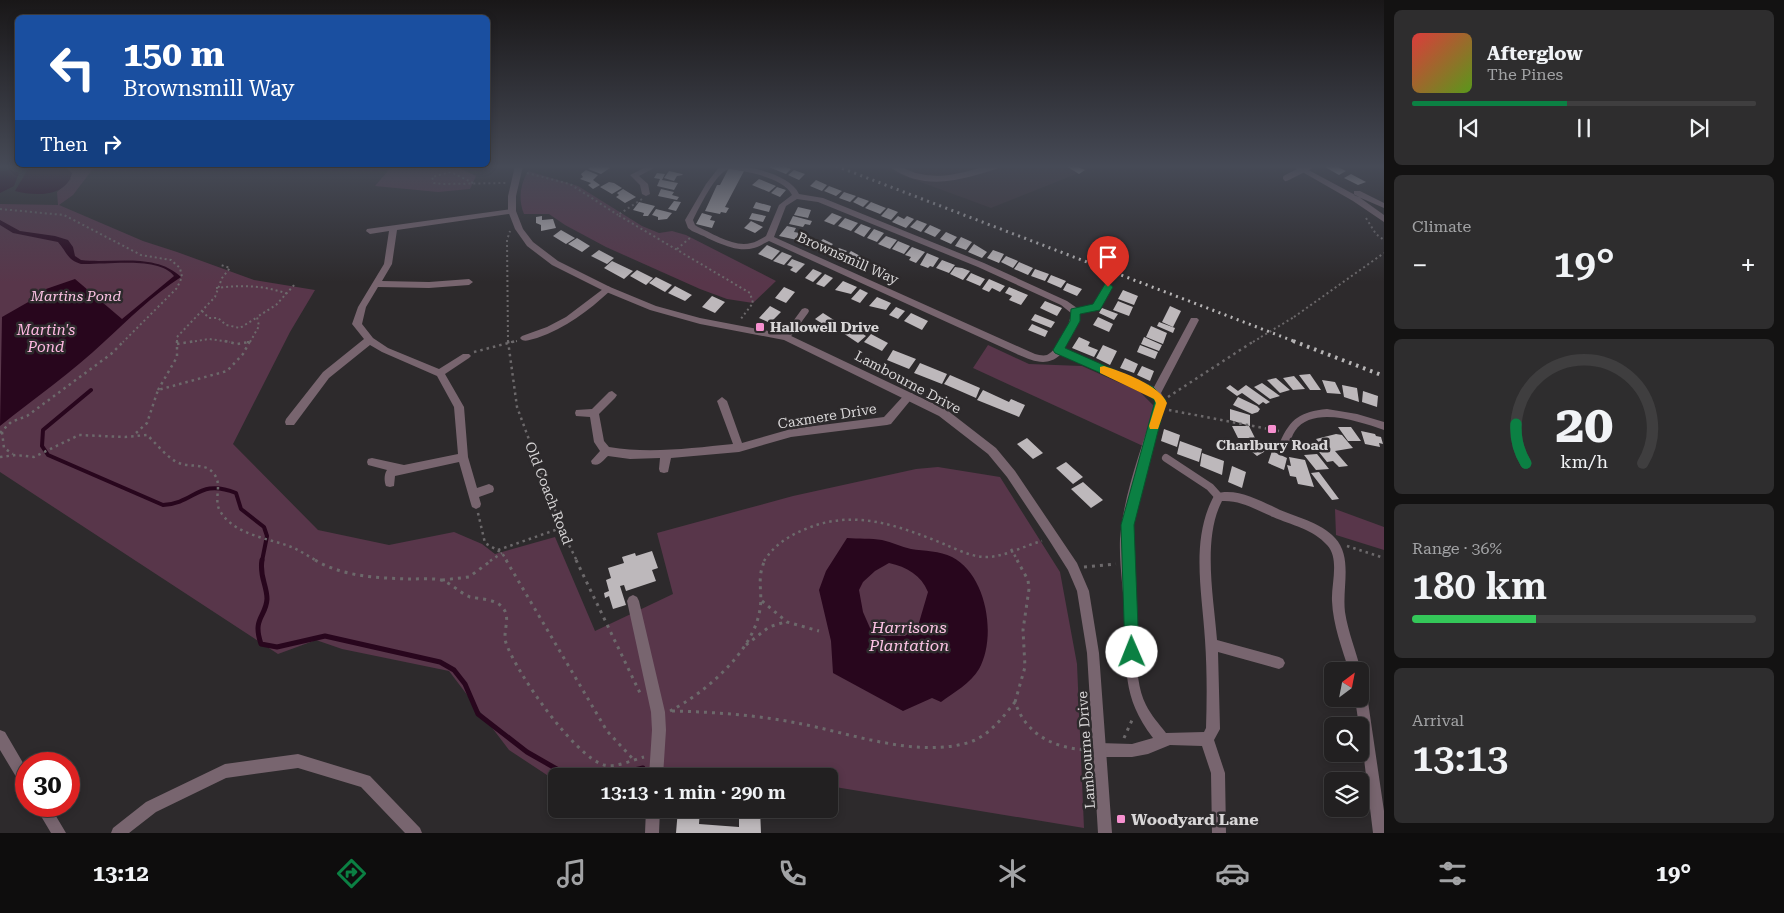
<!DOCTYPE html>
<meta charset="utf-8">
<style>
:root{--surface:#222021;--page:#2e2d2e;--text:#f1f3f6;--muted:#a2a3a5;--line:#3f3e3f;--accent:#0b8043}
body{margin:0;font-family:"Roboto Serif",serif;background:var(--page);color:var(--text);height:100vh;display:flex;flex-direction:column;font-size:19px;white-space:nowrap}
*{box-sizing:border-box;margin:0}
p{font-size:16px;color:var(--muted)}
.icon{flex:none;width:28px;height:28px;fill:none;stroke:currentColor;stroke-width:2;stroke-linecap:round;stroke-linejoin:round}
.map{position:relative;flex:1;overflow:hidden}
.drawer{display:flex;flex-direction:column;gap:10px;padding:10px;background:#131212;width:400px}
.drawer>*{flex:none}
.guide{position:absolute;left:15px;top:15px;width:475px;height:152px;border-radius:8px;box-shadow:0 2px 8px #0003,0 0 0 1px var(--line);background:#1a4fa0;color:#fff;overflow:hidden}
.needle{width:32px;rotate:32deg}
.tools{position:absolute;left:1324px;top:662px;display:grid;gap:10px}
.tools a{display:grid;place-items:center;width:45px;height:45px;border-radius:8px;background:var(--surface);box-shadow:0 2px 8px #0003,0 0 0 1px var(--line);font-size:25px}
.speed{position:absolute;left:15px;top:752px;display:flex;gap:10px;font-size:25px;font-weight:700;text-align:center}
.speed>*{display:grid;place-content:center;width:65px;height:65px;border-radius:50%;background:var(--surface);box-shadow:0 2px 8px #0003,0 0 0 1px var(--line);line-height:1}
.speed .limit{border:8px solid #d22;background:#fff;color:#111}
.pin{position:absolute;display:grid;place-items:center;width:42px;height:42px;color:#fff;margin:-51px -21px;border-radius:50% 50% 50% 0;rotate:-45deg;box-shadow:0 0 5px #0007}
.pin .icon{rotate:45deg}
.me{position:absolute;width:55px;margin:-28px;rotate:359deg;stroke-linejoin:round;filter:drop-shadow(0 0 4px #0008)}
.turn{display:flex;align-items:center;gap:18px;height:105px;padding:0 25px;font-size:22px}
.turn .icon{width:65px;height:65px;stroke-width:2.5}
.turn b{display:block;font-size:35px;line-height:42px}
.then{display:flex;align-items:center;height:48px;padding:0 25px;background:#0003;gap:10px;font-size:19px}
.big{font-size:38px;font-weight:600;line-height:1.1}
.drawer .card{flex:1;display:flex;flex-direction:column;justify-content:center;gap:8px;min-width:0;padding:0 18px;border-radius:8px;background:var(--page)}
.drawer .dial{align-items:center;gap:0}
.dial svg{height:130px;overflow:visible;fill:none;stroke:var(--line);stroke-width:7;stroke-linecap:round;text-anchor:middle}
.dial text{fill:var(--text);stroke:none}
.song{display:flex;align-items:center;gap:15px}
.cover{width:60px;height:60px;border-radius:8px;background:linear-gradient(135deg,hsl(0 70% 55%),hsl(90 70% 35%))}
.played{height:5px;border-radius:2px;background:linear-gradient(90deg,var(--accent) 45%,var(--line) 45%)}
.keys{display:flex;justify-content:space-around;direction:ltr}
.heat{display:flex;justify-content:space-between;align-items:center;font-size:28px;direction:ltr}
.charge{height:8px;border-radius:4px;background:linear-gradient(90deg,#34c759 36%,var(--line) 0)}
.trip{position:absolute;left:548px;top:768px;width:290px;height:50px;border-radius:8px;background:var(--surface);box-shadow:0 2px 8px #0003,0 0 0 1px var(--line);font-weight:600;line-height:50px;text-align:center}
.tab-bar{display:flex;height:80px;justify-content:space-around;align-items:center;background:#0e0d0d;color:var(--muted)}
.tab-bar .icon{width:35px;height:35px}
.tab-bar .on{color:var(--accent)}
.tab-bar b{font-size:22px;color:var(--text)}
main{display:flex;flex:1;min-height:0}
.map>svg:first-child{display:block}
</style>
<main>
<div class="map">
<svg width="1384" height="833" viewBox="0 0 1384 833">
<rect width="100%" height="100%" fill="#2d2a2c"/>
<path fill="#3b3137" d="M877,166H1096L991,208Z"/>
<path fill="#58364a" d="M54,166H95L73,195L59,205L143,241L177,252L254,280L315,290L290,332L233,444L318,530L389,545L454,532L482,544L495,554L555,537L595,631L673,594L657,533L793,496L916,469L938,467L1000,477L1060,572L1077,664L1084,828L829,786V776H761L692,768L673,776H556V781L509,750L449,671L342,649L316,640L278,654L0,472V204L58,205L57,192L71,179L59,166Z
M392,166H455L476,176L470,189L438,192L375,186Z
M528,171L578,186L642,226L659,233L672,231L686,235L776,281L753,303L727,299L700,289L606,247L565,225L549,214H524C518,199 520,185 528,171Z
M988,345L1029,364L1082,366L1140,392L1155,407L1143,446L973,368Z
M1335,509L1384,527V550L1336,535Z"/>
<path fill="#28061d" fill-rule="evenodd" d="M46,166L67,168L72,173C66,198 34,196 15,191L28,169Z
M11,170L19,173L14,186L0,193V171Z
M0,220L20,231L55,236L68,240L73,247L75,256L81,260C112,264 155,252 181,277C153,295 129,319 105,341C72,372 35,398 0,426L2,317L30,301L46,289L75,279L122,319L174,276C159,256 104,265 81,264C67,260 67,252 58,242L13,233L0,225Z
M847,538C858,539 871,538 882,540C892,542 901,547 911,549C924,551 940,551 952,557C987,575 997,637 979,669C971,683 953,693 941,702L932,698L903,711L833,673L831,641L819,590L826,571ZM889,563C907,567 921,575 928,592L918,626L905,636H882L870,628L863,612L859,590L863,582L875,571Z"/>
<g fill="none" stroke-linecap="round" stroke-linejoin="round">
<path stroke="#28061d" stroke-width="4" d="M91,390L43,430L42,446L48,455L163,505C196,503 198,478 236,493L241,509L264,527L267,536L262,561"/>
<path stroke="#28061d" stroke-width="5" d="M262,560C259,576 267,585 267,599C266,617 252,618 261,644L277,647L325,636L440,662L454,670L465,684L478,714L527,752L569,776
M608,776L643,768"/>
</g>
<path fill="#bdb8bb" d="M592,166H604L610,168L601,174L588,169Z
M766,166H784L791,169L786,174Z
M1066,166H1076L1085,170L1079,174Z
M1328,166H1336L1346,171L1339,175L1325,167Z
M729,168L744,171L725,207L729,208L726,213L721,212L720,214L705,211L717,185H720Z
M586,170L598,175L593,180L600,185L593,189L588,185L591,183L580,179L583,177L581,174Z
M794,170L805,174L799,180L788,175Z
M669,171L682,174L683,175L677,176L674,181L664,178Z
M657,173L665,174L662,180L678,183L674,190L657,186L660,179L654,178Z
M1351,174L1366,182L1358,185L1344,178Z
M759,179L776,186L769,192L752,185Z
M816,180L827,185L822,191L810,186Z
M609,182L614,183L622,188L612,194L600,187Z
M829,186L842,191L836,196L824,191Z
M777,187L786,190L780,197L771,193Z
M623,189L636,197L625,203L616,197L619,195L617,193Z
M661,189L674,192L672,195L679,197L677,200L658,196Z
M844,192L856,196L850,202L839,198Z
M858,197L869,201L863,207L853,202Z
M674,201L681,202L676,211L668,209Z
M639,202L655,206L648,216H643L644,213L633,210Z
M756,202L771,206L769,212L753,208Z
M871,202L886,208L880,214L865,208Z
M798,207L811,210L808,218L794,215Z
M888,208L898,212L891,220L881,216Z
M656,209L672,213L667,219L658,220V217L652,215Z
M702,213L712,216L710,220L715,221L712,228L696,224Z
M752,213L766,216L763,222L749,219Z
M832,213L842,217L834,225L824,221Z
M542,216V220L553,219L556,228L541,231V225L536,223V217Z
M793,216L812,221L810,225L805,224L803,227L789,224Z
M898,216L904,219L907,216L914,219L906,228L892,222Z
M845,218L858,223L851,231L838,226Z
M917,220L927,224L921,232L910,227Z
M751,221L763,227L755,233L744,228Z
M861,224L871,228L864,237L854,232Z
M930,225L941,230L935,237L924,232Z
M787,226L796,228L794,232L800,233L797,240L779,236Z
M874,229L884,233L877,242L867,238Z
M561,230L575,238L566,244L553,236Z
M946,232L957,237L951,244L940,239Z
M886,236L897,240L890,249L878,244Z
M961,237L972,242L966,250L955,246Z
M577,238L590,246L582,252L568,244Z
M823,239L833,244L824,253L813,249Z
M898,241L910,246L904,254L892,249Z
M974,244L987,252L982,258L968,252Z
M767,245L780,251L772,260L758,254Z
M912,247L925,252L916,263L909,260L911,257L905,255Z
M839,248L847,251L838,261L825,255L831,249L836,251Z
M599,250L614,258L607,264L591,256Z
M993,250L1004,254L999,263L987,258Z
M851,251L862,257L852,267L841,262Z
M782,252L792,256L784,265L773,261Z
M927,253L939,258L933,267L930,266L928,268L920,265Z
M1006,256L1018,261L1013,268L1001,262Z
M792,259L805,264L796,273L790,270L793,267L787,265Z
M942,260L955,265L949,273L936,268Z
M612,261L633,271L624,279L604,268Z
M1019,262L1033,268L1028,275L1014,269Z
M955,267L962,268L970,271L963,280L950,274Z
M813,269L822,273L813,282L805,278Z
M1035,269L1049,274L1045,281L1031,276Z
M637,270L653,278L646,285L630,276Z
M971,273L985,279L980,286L966,280Z
M825,274L833,278L824,287L816,284Z
M1051,275L1066,281L1061,288L1047,282Z
M656,277L672,285L665,292L649,283Z
M989,279L1005,286L1000,292L992,288L989,292L982,289Z
M843,281L857,287L851,294L835,290Z
M1067,283L1082,289L1077,296L1063,290Z
M675,286L692,295L685,301L668,293Z
M784,287L795,292L786,303L775,298Z
M1009,287L1028,295L1021,305L1009,300L1012,296L1005,293Z
M860,289L868,293L860,303L851,299Z
M1123,290L1138,296L1134,305L1118,299Z
M712,296L725,302L715,313L702,307Z
M877,297L891,303L886,310L869,306Z
M1045,301L1062,308L1057,316L1040,308Z
M1118,301L1133,307L1129,316L1113,310Z
M770,306L781,312L770,323L759,318Z
M1170,306L1181,311L1173,327L1162,322Z
M896,307L905,311L898,319L889,315Z
M1102,308L1118,314L1114,320L1099,313Z
M823,313L837,322L829,328L815,319Z
M911,313L928,321L922,330L904,321Z
M1035,314L1055,322L1051,328L1031,320Z
M1098,317L1113,324L1109,332L1093,325Z
M1159,322L1175,328L1173,333L1157,326Z
M1032,324L1048,331L1045,337L1028,330Z
M851,326L866,336L858,343L843,333Z
M1151,326L1167,333L1163,344L1146,337Z
M871,334L888,343L882,351L864,342Z
M1079,337L1090,342L1088,346L1098,350L1094,357L1072,348Z
M1144,337L1162,345L1159,351L1141,344Z
M1103,345L1117,351L1110,365L1096,358Z
M1140,345L1158,352L1155,359L1137,352Z
M893,350L916,359L909,369L887,360Z
M1125,358L1138,364L1134,373L1120,368Z
M920,363L947,374L942,384L914,373Z
M1142,366L1154,371L1150,381L1137,375Z
M1310,374L1321,390H1310L1299,375Z
M950,375L980,388L976,398L944,384Z
M1294,376L1305,389L1293,390L1283,378Z
M1276,378L1290,390L1280,393L1267,380Z
M1322,380L1335,382L1341,394L1327,393Z
M1262,383L1280,396L1270,399L1254,387Z
M1230,385L1238,391L1246,385L1270,402L1266,404L1263,402L1259,405L1242,393L1237,396L1226,388Z
M1342,385L1357,388L1359,402L1344,397Z
M983,390L1009,402L1011,399L1025,405L1019,417L977,400Z
M1363,391L1378,396L1377,407L1362,402Z
M1238,397L1257,406L1260,409L1258,412L1252,414L1233,405Z
M1230,409L1250,415V426L1230,420Z
M1232,426H1249L1255,438H1238Z
M1338,427H1351L1361,441H1348Z
M1164,429L1180,435L1177,447L1161,441Z
M1361,431L1375,434L1376,436L1381,437L1383,444L1379,443L1380,447L1365,444Z
M1336,434L1342,435L1353,448L1335,451L1348,466L1339,467L1333,461L1327,462L1315,447L1322,446L1316,439Z
M1027,438L1043,453L1033,459L1017,444Z
M1257,439L1269,449L1257,456L1245,446Z
M1180,441L1202,449L1199,462L1177,454Z
M1272,451L1287,458L1284,470L1268,463Z
M1202,453L1224,461L1222,475L1200,466Z
M1317,454L1329,469L1316,470L1304,455Z
M1289,457L1305,460L1314,487L1298,484L1296,477L1290,476L1287,465L1291,466Z
M1066,462L1083,477L1073,484L1056,468Z
M1232,466L1246,472L1242,488L1228,482Z
M1319,472L1339,499L1332,500L1311,473Z
M1083,482L1103,500L1091,508L1071,489Z
M652,551L658,568L652,570L656,581L626,591L624,585L620,586L626,605L613,609L609,596L605,598L604,593L609,591L606,580L611,578L608,568L624,563L622,557L635,553L636,556Z
M678,809H700L699,824L739,827V809H760L761,833H676Z"/>
<g fill="none" stroke-linecap="round" stroke-linejoin="round">
<path stroke="#6c696b" stroke-width="2" stroke-dasharray="2 3" stroke-linecap="butt" d="M527,173L570,184L618,215
M473,183L451,172L432,177L434,183L442,184L506,183
M642,199L618,215L750,293L753,303L740,320
M0,209L64,215L141,255L171,260L180,268L182,277L177,288L123,342
M1366,218L1376,234L1384,240
M677,249L691,237
M216,288C242,285 263,285 288,294
M202,311L209,318H218L226,325L240,328L256,318
M1294,317L1384,253
M177,342V337L215,297L222,278L230,268L221,265
M190,342L209,339L230,342
M247,342H249
M250,342L259,326L257,317L276,305L296,283
M508,342L507,240L510,231
M511,342L517,341
M1253,342L1261,337"/>
<path stroke="#6c696b" stroke-width="2.5" stroke-dasharray="2.5 4" stroke-linecap="butt" d="M225,341L237,344L249,342
M508,341L517,407L565,537L577,561
M177,344L196,341
M474,352L516,341
M158,390L177,357V341
M1168,397L1254,341
M1169,410L1279,431
M2,432L4,448L13,454
M0,433L11,422L27,416L111,354L124,341
M136,433L147,423L158,390L227,371L243,354L250,341
M0,457L16,455L34,457L79,435L125,437L147,435C156,443 168,459 179,463C190,468 206,462 214,474C223,485 213,499 220,511C235,536 270,538 294,548C302,552 310,557 317,561
M478,513L485,543L502,553L507,561
M1347,546L1384,558
M1011,549L1018,561
M498,550L561,528
M490,561L502,553
M764,561C775,544 790,535 808,528C856,509 899,526 944,544C956,549 970,556 983,557C1003,558 1023,546 1042,541"/>
<path stroke="#6c696b" stroke-width="3" stroke-dasharray="3 5" stroke-linecap="butt" d="M315,560C344,577 378,578 410,579C420,579 432,578 441,580C451,583 460,593 470,597C479,599 496,599 502,607C512,617 502,631 506,643C516,672 574,756 604,765C616,768 632,760 644,757
M506,560L607,731L633,759
M576,560L640,693
M1084,567L1116,564
M442,580L469,577L492,560
M762,601L787,622L819,631
M746,645L769,627L785,622
M1015,702L1025,667L1023,630L1029,589L1028,580L1017,560
M670,711C705,693 754,651 760,609C763,591 756,579 765,560
M672,711C714,712 756,715 797,723C850,733 918,759 970,742C990,735 1003,717 1015,702C1026,735 1054,748 1087,750
M1124,738L1133,718"/>
<path stroke="#78656f" stroke-width="6" d="M894,166C926,188 962,177 996,166
M1286,178L1310,166"/>
<path stroke="#78656f" stroke-width="8" d="M1166,458L1210,487L1219,497"/>
<path fill="#78656f" fill-rule="evenodd" d="M648,166H658L639,176L648,184L650,194L646,196L642,194L640,185L630,175Z
M720,166C741,163 790,173 799,194L823,198L984,263L1067,301L1077,308L1093,305L1105,285H1111L1112,287L1099,309L1080,314L1075,330L1064,349L1154,387L1191,318H1197L1199,320L1161,393L1166,403C1152,447 1134,492 1132,539C1130,565 1136,592 1137,618C1138,646 1133,679 1146,705C1151,715 1159,724 1166,733L1204,732L1206,728C1207,698 1207,669 1205,640C1202,591 1190,538 1215,494C1234,487 1257,499 1274,507C1293,517 1320,521 1335,538C1353,557 1342,588 1345,612C1348,632 1356,651 1361,671L1360,674V671H1349C1342,648 1333,625 1332,601C1331,584 1340,559 1327,545C1313,529 1291,525 1273,517C1256,510 1241,500 1222,501C1202,539 1214,599 1217,640L1279,657L1283,659L1285,663L1283,667L1279,669L1218,652L1220,729L1214,740L1225,773L1226,833H1212L1211,773L1202,746L1170,745L1148,754L1132,757H1099L1094,755L1092,750L1094,745L1099,743L1132,744L1153,738C1121,696 1127,668 1125,619C1124,593 1119,566 1120,539C1124,492 1142,447 1156,403L1155,399L1147,393L1060,355C1047,367 1033,361 1019,355L769,241C764,243 759,247 754,248C734,254 710,238 692,231L688,228L685,220L706,184ZM729,169C747,171 784,178 792,195L779,205L766,236C761,239 756,242 751,243C735,248 712,233 698,227L695,225L693,220C699,208 716,172 729,169ZM797,199L818,202L978,267L1061,305L1071,313C1070,325 1058,350 1047,355C1043,356 1039,355 1035,354L774,237L786,206Z
M512,209H515V213L397,230L392,264L382,281L429,282L469,279L473,282L469,285L429,288L378,287L366,307L362,324L373,338L388,348L439,369L463,354H469L471,356L469,358L445,374L464,407L468,457L477,488L489,484L493,486L494,489L493,492L479,497L481,504L480,507L476,509L472,507L471,504L459,462L395,476L394,486L390,487L386,486C384,481 384,474 387,470L368,465L367,462L368,459L372,458L404,465L458,454L454,407L437,376L382,352L370,345L329,378L294,425H286L285,422L286,419L323,372L364,339L352,324L358,307L384,264L389,231L370,234L366,231L367,229Z
M607,286L610,287L611,289L610,291C588,311 566,328 537,338C532,339 527,342 522,340L520,338L522,336L547,327L566,317Z
M805,308L808,309L809,311L808,313L789,339H783L781,337L783,335L802,309Z
M612,391L617,395L615,398L599,414L604,441L609,447C650,454 692,448 733,444L717,401L722,397L727,401L742,443L791,429L884,417L906,393H912L914,396L891,424L887,425L791,437L739,452L671,458L668,472L664,473L660,472L659,469L660,458L630,459L608,456C603,460 600,467 592,464L591,461L600,451L594,442L590,417L576,416L575,413L576,410L592,409L609,392Z
M1327,409L1357,414L1384,422V430C1360,422 1313,405 1295,431C1292,435 1291,440 1289,445H1281L1280,442C1291,418 1300,412 1327,409Z
M633,595L637,597L639,601L665,712L666,730L663,776H649L652,730L651,712L627,601L629,597Z
M1360,682L1365,683L1366,688L1384,811V833H1373L1360,726H1359L1355,699H1360Z
M0,730L5,732L26,768V787L21,785L0,750Z
M298,754L370,776L420,828L422,833H405L361,787L298,768L226,778L156,812L129,833H111L113,828L146,802L225,764Z
M35,806H50L66,833H51Z
M646,809H660L659,833H645Z"/>
<path fill="#78656f" fill-rule="evenodd" d="M515,166H523L516,196V211L523,229L533,242L558,261L610,287L656,306L700,318L789,335L947,410L996,448L1015,471L1077,563L1089,591L1099,653L1112,833H1098L1087,653L1077,591L1068,570L1049,540L1007,477L988,454L939,416L784,340L700,324L650,310L604,291L552,265L527,246L515,229L508,211V196Z
M1292,166H1301L1359,197L1384,215V222L1353,201Z
M1354,191H1360L1384,203V208L1354,195Z"/>
<path stroke="#b7b5b6" stroke-width="3" stroke-dasharray="2 4.5" stroke-linecap="butt" d="M836,166L1296,342"/>
<path stroke="#b7b5b6" stroke-width="4" stroke-dasharray="2.5 5" stroke-linecap="butt" d="M1293,341L1384,376"/>
<path stroke="#6c696b" stroke-width="2" stroke-dasharray="2 3" stroke-linecap="butt" d="M1261,337L1294,317"/>
</g>
<linearGradient id="sky" x2="0" y2="1"><stop stop-color="#191718"/><stop offset="0.59" stop-color="#464a56"/><stop offset="1" stop-color="#464a56" stop-opacity="0"/></linearGradient>
<rect width="1384" height="282" fill="url(#sky)"/>
<path fill="#0b8043" stroke="#07532c" d="M1108,283L1113,287L1100,310L1080,314V321L1065,348L1153,387L1166,400L1134,525L1139,652L1137,656L1132,658L1127,656L1125,652L1121,525L1155,401L1146,393L1055,353L1053,350L1070,321L1071,309L1093,304L1105,284Z"/>
<path fill="#f59e0b" d="M1104,366C1122,372 1160,385 1167,403L1158,429H1150L1149,426L1156,403L1154,399L1100,373V367Z"/>
<g fill="#f690cf" stroke="#2d2a2c" stroke-width="2">
<rect x="755" y="322" width="10" height="10" rx="2.5"/>
<rect x="1267" y="424" width="10" height="10" rx="2.5"/>
<rect x="1116" y="814" width="10" height="10" rx="2.5"/>
</g>
<g text-anchor="middle" dominant-baseline="central" stroke-width="5" stroke-linejoin="round" paint-order="stroke">
<g font-size="14" fill="#d8d6d7" stroke="#2d2a2c">
<text transform="translate(848 258) rotate(24)">Brownsmill Way</text>
<text transform="translate(908 382) rotate(28)">Lambourne Drive</text>
<text transform="translate(827 416) rotate(-9)">Caxmere Drive</text>
<text transform="translate(549 493) rotate(69)">Old Coach Road</text>
<text transform="translate(1086 750) rotate(-94)">Lambourne Drive</text>
</g>
<g font-size="14" font-style="italic" fill="#fdc4e5" stroke="#2d2a2c">
<text x="76" y="296">Martins Pond</text>
</g>
<g font-size="14" font-weight="bold" fill="#d8d6d7" stroke="#2d2a2c" text-anchor="start">
<text x="770" y="327">Hallowell Drive</text>
<text x="1272" y="445" text-anchor="middle">Charlbury Road</text>
</g>
<g font-size="15" font-style="italic" fill="#ffb9e2" stroke="#2d2a2c">
<text x="46" y="330">Martin's<tspan x="46" dy="17">Pond</tspan></text>
</g>
<g font-size="16" font-style="italic" fill="#fdc4e5" stroke="#2d2a2c">
<text x="909" y="627">Harrisons<tspan x="909" dy="18">Plantation</tspan></text>
</g>
<g font-size="16" font-weight="bold" fill="#d8d6d7" stroke="#2d2a2c" text-anchor="start">
<text x="1131" y="819">Woodyard Lane</text>
</g>
</g>
</svg>
<div class="tools">
<a><svg class="needle" viewBox="-14 -14 28 28"><path d="M0-13l5 13h-10z" fill="#e53935"/><path d="M0 13l5-13h-10z" fill="#a2a3a5"/></svg></a>
<a><svg class="icon" aria-label="search" viewBox="0 0 24 24"><circle cx="10" cy="10" r="6"/><path d="M15 15l6 6"/></svg></a>
<a><svg class="icon" aria-label="layers" viewBox="0 0 24 24"><path d="M12 4l9 5-9 5-9-5zM3 14l9 5 9-5"/></svg></a>
</div>
<div class="speed"><div class="limit">30</div></div>
<div class="pin" style="left:1108px;top:287px;background:#d93025"><svg class="icon" aria-label="arrive" viewBox="0 0 24 24"><path d="M6 21V4h12l-3 4 3 4H6"/></svg></div>
<svg class="me" style="left:1132px;top:652px" viewBox="-20 -20 40 40"><circle r="19" fill="#fff"/><path d="M0-13L10 11 0 6-10 11z" fill="#0b8043"/></svg>
<div class="trip">13:13 · 1 min · 290 m</div>
<div class="guide">
<div class="turn"><svg class="icon" aria-label="left" viewBox="0 0 24 24"><path d="M17 20v-9H6M10 6l-5 5 5 5"/></svg><div><b>150 m</b>Brownsmill Way</div></div>
<div class="then">Then<svg class="icon" aria-label="right" viewBox="0 0 24 24"><path d="M7 20v-9h11M14 6l5 5-5 5"/></svg></div>
</div>
</div>
<section class="drawer">
<div class="card">
<div class="song"><i class="cover"></i><div><b>Afterglow</b><p>The Pines</p></div></div>
<div class="played"></div>
<div class="keys"><svg class="icon" aria-label="previous" viewBox="0 0 24 24"><path d="M18 5L8 12l10 7zM5 5v14"/></svg><svg class="icon" aria-label="pause" viewBox="0 0 24 24"><path d="M8 5v14M16 5v14"/></svg><svg class="icon" aria-label="next" viewBox="0 0 24 24"><path d="M6 5l10 7-10 7zM19 5v14"/></svg></div>
</div>
<div class="card"><p>Climate</p>
<div class="heat"><a>−</a><b class="big">19°</b><a>+</a></div>
</div>
<div class="card dial"><svg viewBox="0 0 100 80">
<path d="M14 69A42 42 0 1 1 86 69"/>
<path d="M14 69A42 42 0 0 1 8 45" stroke="#0b8043"/>
<text x="50" y="56" font-size="32" font-weight="700">20</text>
<text x="50" y="72" font-size="11">km/h</text>
</svg></div>
<div class="card"><p>Range · 36%</p><b class="big">180 km</b><div class="charge"></div></div>
<div class="card"><p>Arrival</p><b class="big">13:13</b></div>
</section>
</main>
<nav class="tab-bar">
<b>13:12</b>
<svg class="icon on" aria-label="directions" viewBox="0 0 24 24"><path d="M12 3l9 9-9 9-9-9zM9 14v-3h6M13 9l2 2-2 2"/></svg>
<svg class="icon" aria-label="music" viewBox="0 0 24 24"><path d="M9 18V5l10-2v13"/><circle cx="6" cy="18" r="3"/><circle cx="16" cy="16" r="3"/></svg>
<svg class="icon" aria-label="phone" viewBox="0 0 24 24"><path d="M5 4h4l2 5-3 2q2 4 5 5l2-3 5 2v4C11 20 4 13 5 4z"/></svg>
<svg class="icon" aria-label="climate" viewBox="0 0 24 24"><path d="M12 3v18M4 7l16 10M4 17L20 7"/></svg>
<svg class="icon" aria-label="car" viewBox="0 0 24 24"><path d="M5 17H2v-5l4-1 3-4h7l3 4 3 1v5h-3M9 17h6M6 11h13"/><circle cx="7" cy="17" r="2"/><circle cx="17" cy="17" r="2"/></svg>
<svg class="icon" aria-label="filters" viewBox="0 0 24 24"><path d="M4 7h16M4 17h16"/><circle cx="9" cy="7" r="2"/><circle cx="15" cy="17" r="2"/></svg>
<b>19°</b>
</nav>
